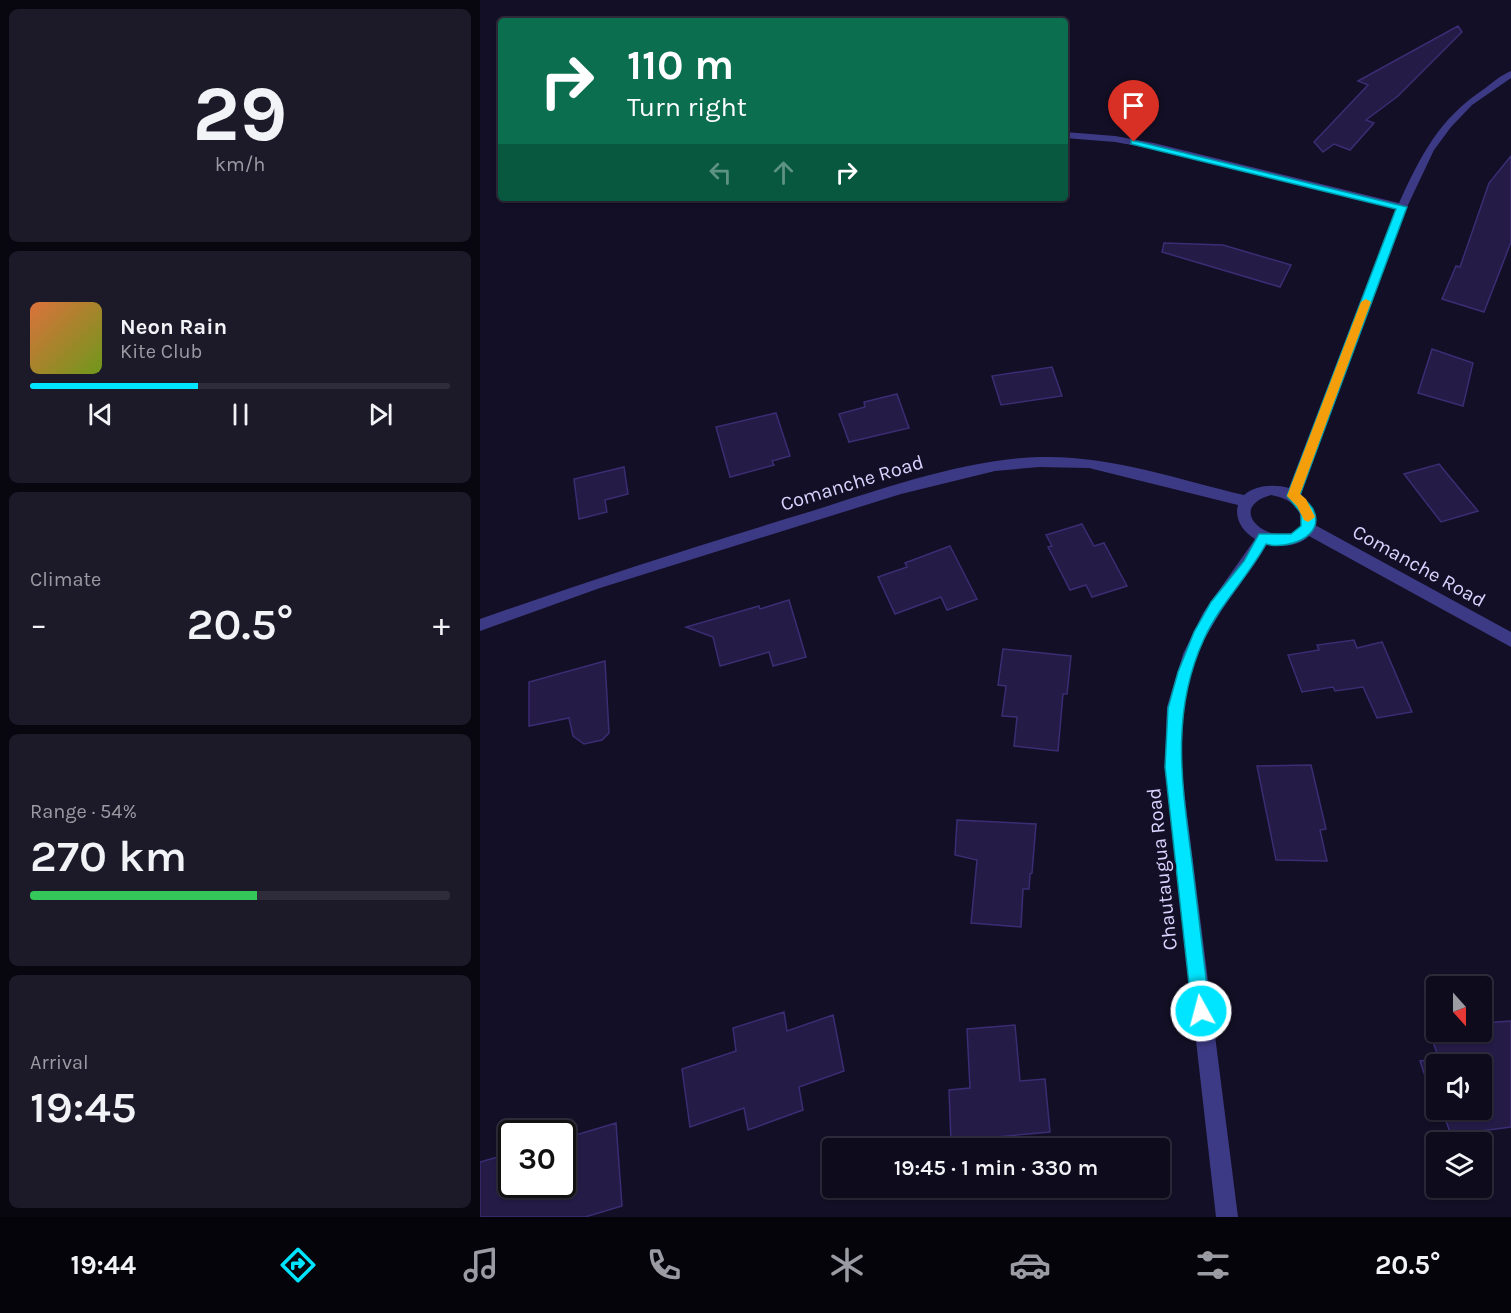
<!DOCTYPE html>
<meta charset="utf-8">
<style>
:root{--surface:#0e0b1c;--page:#1c1929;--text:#f1f3f6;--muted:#9b9ba3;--line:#2e2b3b;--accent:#00e5ff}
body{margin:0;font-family:Karla,sans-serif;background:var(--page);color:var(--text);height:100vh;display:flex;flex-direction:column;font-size:22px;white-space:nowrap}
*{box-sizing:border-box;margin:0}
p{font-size:20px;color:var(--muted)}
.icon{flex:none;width:33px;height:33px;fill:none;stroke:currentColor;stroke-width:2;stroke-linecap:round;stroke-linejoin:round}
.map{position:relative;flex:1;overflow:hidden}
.drawer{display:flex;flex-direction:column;gap:9px;padding:9px;background:#08060f;width:480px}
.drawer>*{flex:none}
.hud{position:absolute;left:18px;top:18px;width:570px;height:183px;border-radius:6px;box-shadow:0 2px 4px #0004,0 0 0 2px var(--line);background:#0b6e4f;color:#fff;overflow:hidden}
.needle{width:39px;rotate:159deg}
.tools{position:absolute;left:946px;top:976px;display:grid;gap:12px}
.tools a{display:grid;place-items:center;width:66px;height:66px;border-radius:6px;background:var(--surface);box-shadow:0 2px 4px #0004,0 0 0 2px var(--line);font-size:30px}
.speed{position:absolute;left:18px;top:1120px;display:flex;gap:12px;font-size:30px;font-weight:700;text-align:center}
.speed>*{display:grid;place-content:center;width:78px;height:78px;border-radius:50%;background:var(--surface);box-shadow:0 2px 4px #0004,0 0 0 2px var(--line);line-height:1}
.speed .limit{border:3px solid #111;border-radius:9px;background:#fff;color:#111}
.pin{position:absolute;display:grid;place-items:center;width:51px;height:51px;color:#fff;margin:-62px -26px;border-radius:50% 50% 50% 0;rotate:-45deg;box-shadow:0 0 6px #0007}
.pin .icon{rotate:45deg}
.me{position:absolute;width:66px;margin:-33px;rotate:353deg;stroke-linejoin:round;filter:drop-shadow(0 0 4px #0008)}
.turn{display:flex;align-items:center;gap:21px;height:126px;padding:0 30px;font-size:27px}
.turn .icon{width:78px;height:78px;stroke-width:2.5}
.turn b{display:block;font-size:42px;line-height:51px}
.lanes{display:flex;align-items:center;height:57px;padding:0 30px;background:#0003;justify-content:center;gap:30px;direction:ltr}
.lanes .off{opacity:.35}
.big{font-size:45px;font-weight:600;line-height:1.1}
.drawer .widget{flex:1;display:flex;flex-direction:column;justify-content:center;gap:9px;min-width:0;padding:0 21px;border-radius:9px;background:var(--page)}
.drawer .dial{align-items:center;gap:0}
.dial b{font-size:78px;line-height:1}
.song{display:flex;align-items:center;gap:18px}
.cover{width:72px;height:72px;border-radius:9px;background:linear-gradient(135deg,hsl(20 70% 55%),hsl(80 70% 35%))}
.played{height:6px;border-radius:3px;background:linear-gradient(90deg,var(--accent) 40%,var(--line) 40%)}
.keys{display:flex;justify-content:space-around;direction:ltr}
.heat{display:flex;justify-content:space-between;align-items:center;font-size:33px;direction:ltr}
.charge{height:9px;border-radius:4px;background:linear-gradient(90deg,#34c759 54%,var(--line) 0)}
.trip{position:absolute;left:342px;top:1138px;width:348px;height:60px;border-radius:6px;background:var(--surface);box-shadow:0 2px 4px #0004,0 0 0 2px var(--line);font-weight:600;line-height:60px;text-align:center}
.menu{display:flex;height:96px;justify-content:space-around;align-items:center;background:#06040b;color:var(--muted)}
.menu .icon{width:42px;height:42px}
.menu .on{color:var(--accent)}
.menu b{font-size:27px;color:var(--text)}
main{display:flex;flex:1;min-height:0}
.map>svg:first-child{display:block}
</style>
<main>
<section class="drawer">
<div class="widget dial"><b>29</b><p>km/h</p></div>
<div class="widget">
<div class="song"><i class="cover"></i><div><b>Neon Rain</b><p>Kite Club</p></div></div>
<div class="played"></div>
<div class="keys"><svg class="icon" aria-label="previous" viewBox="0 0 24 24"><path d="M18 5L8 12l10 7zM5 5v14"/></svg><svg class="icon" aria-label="pause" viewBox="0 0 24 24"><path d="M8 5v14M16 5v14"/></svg><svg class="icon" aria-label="next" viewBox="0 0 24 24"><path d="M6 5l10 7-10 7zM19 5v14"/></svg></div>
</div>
<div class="widget"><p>Climate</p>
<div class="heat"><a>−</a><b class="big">20.5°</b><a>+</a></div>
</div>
<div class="widget"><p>Range · 54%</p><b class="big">270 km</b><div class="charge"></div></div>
<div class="widget"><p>Arrival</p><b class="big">19:45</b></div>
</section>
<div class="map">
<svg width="1031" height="1217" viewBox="0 0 1031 1217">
<rect width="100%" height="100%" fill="#130f26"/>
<path fill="#241b47" stroke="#3b2d73" stroke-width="1.5" d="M978,26L982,32L918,96L886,120L894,123L870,150L854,144L843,152L834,142L888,85L878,81Z
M1031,156V242L1004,312L962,299L976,266L980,267L1009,183Z
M684,243L743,245L811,265L800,287L682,252Z
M952,349L993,363L983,406L938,393Z
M572,367L582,396L521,405L512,376Z
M417,394L429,428L369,442L359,414L385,407L384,402Z
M296,413L310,456L292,461L294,465L250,477L236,427Z
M959,464L978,487L998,511L961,522L924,474Z
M144,467L148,494L125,500L127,512L99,519L94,479Z
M602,524L614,546L624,543L647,586L612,597L606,585L590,590L568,547L572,546L566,535Z
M470,546L497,599L467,610L461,597L415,614L398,577L427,567L425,563Z
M309,600L326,657L293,666L289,652L240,666L233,637L206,627L279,606L280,609Z
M874,640L877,648L902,642L932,712L897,718L883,687L855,691L853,687L822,692L808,655L839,650L837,645Z
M523,649L591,656L587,694H583L578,751L534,746L537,717L522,716L526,686L518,685Z
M125,661L129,733L122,740L104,744L93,736L89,718L49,726V682Z
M831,765L846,829L840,830L847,861L796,860L777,766Z
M477,820L556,824L552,873L550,874L549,889H543L541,927L491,923L497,860L475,855Z
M304,1012L307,1031L353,1015L364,1071L319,1087L323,1110L268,1130L264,1108L210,1127L202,1069L256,1051L253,1028Z
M1031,1021V1127L971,1135L962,1110H1002V1065H957V1095L956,1090L950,1091L940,1061L959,1059L948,1028L957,1027V1032H1002V1023Z
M535,1025L540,1081L565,1079L570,1132L471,1141L469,1090L490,1088L487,1029Z
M136,1123L142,1206L105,1217H0V1162L32,1153V1185H82V1139Z"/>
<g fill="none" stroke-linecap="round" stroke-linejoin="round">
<path fill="#3d3a85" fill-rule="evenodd" d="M1031,71V78L992,105L971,127L954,150L927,207L821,494L834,512L835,525L1031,632V647L829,536C818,547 801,547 787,544C772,571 751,594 735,621C703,672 703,710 701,767L758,1217H736L685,767L687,707L703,654L723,613L775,539C763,532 754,519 758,505L609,468L559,467L515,471L421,494L120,588L0,631V619C110,580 220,545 332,511C402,489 486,459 560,457C629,455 697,479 764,495C776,485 794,484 809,488L916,209L674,149L635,142L585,138V132L635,136L674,143L919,203C941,155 959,119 1004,89C1012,83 1021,75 1031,71ZM791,495C808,498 822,506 821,525L816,531C787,546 745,508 791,495Z"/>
</g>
<path fill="#00e5ff" stroke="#0095a6" stroke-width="1.5" d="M651,140L927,207L820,495C824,499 830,504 833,509C847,537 806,550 786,544C768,577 740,604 724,639C690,713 702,784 712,862C718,912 724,961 730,1011L727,1017L721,1020L715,1017L712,1011L685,767L688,708L698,672L714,632L731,602L764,561L779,534H811L821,526V513L807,496L916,209L651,144Z"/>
<path fill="#f59e0b" d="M886,299L891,302L820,494L826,499L835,517L828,522L824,520L817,506L807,496L881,302Z"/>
<g text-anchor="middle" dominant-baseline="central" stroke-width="6" stroke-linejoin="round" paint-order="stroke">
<g font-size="20" fill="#d9d4ff" stroke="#130f26">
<text transform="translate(372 483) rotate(-17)">Comanche Road</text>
<text transform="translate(939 566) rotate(29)">Comanche Road</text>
<text transform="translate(682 869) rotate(-96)">Chautaugua Road</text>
</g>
</g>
</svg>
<div class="tools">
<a><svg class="needle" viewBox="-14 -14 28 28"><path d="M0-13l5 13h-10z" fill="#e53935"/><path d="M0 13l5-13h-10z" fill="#9b9ba3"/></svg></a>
<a><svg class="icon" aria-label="sound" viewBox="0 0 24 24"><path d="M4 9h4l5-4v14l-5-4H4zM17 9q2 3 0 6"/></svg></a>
<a><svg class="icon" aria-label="layers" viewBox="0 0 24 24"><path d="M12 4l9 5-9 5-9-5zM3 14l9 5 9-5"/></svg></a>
</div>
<div class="speed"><div class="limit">30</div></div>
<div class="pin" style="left:654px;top:142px;background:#d93025"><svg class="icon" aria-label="arrive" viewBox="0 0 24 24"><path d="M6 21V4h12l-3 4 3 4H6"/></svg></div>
<svg class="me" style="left:721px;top:1011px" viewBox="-20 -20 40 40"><circle r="17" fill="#00e5ff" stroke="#fff" stroke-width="3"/><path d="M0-11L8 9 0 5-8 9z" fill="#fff"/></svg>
<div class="trip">19:45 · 1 min · 330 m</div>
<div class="hud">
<div class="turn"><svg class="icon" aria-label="right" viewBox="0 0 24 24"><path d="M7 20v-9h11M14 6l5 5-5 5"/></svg><div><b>110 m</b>Turn right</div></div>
<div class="lanes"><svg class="icon off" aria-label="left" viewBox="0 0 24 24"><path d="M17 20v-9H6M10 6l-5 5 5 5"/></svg><svg class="icon off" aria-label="ahead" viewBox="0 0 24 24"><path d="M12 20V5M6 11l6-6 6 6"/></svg><svg class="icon" aria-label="right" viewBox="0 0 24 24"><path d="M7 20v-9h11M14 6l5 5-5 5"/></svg></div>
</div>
</div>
</main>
<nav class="menu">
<b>19:44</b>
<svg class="icon on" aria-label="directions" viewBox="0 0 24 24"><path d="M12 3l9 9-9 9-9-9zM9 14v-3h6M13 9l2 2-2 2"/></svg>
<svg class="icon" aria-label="music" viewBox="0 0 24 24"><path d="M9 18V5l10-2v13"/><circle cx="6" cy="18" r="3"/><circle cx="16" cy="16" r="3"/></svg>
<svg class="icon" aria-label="phone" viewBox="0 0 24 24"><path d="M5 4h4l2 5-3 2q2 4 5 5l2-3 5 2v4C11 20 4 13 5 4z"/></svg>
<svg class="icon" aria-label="climate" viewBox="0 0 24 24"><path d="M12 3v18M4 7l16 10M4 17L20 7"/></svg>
<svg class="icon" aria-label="car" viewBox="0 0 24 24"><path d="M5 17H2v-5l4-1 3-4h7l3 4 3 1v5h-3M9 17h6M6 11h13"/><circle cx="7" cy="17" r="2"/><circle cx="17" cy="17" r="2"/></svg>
<svg class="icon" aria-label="filters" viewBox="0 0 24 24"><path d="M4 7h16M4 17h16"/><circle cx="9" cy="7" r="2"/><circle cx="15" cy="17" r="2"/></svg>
<b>20.5°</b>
</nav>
